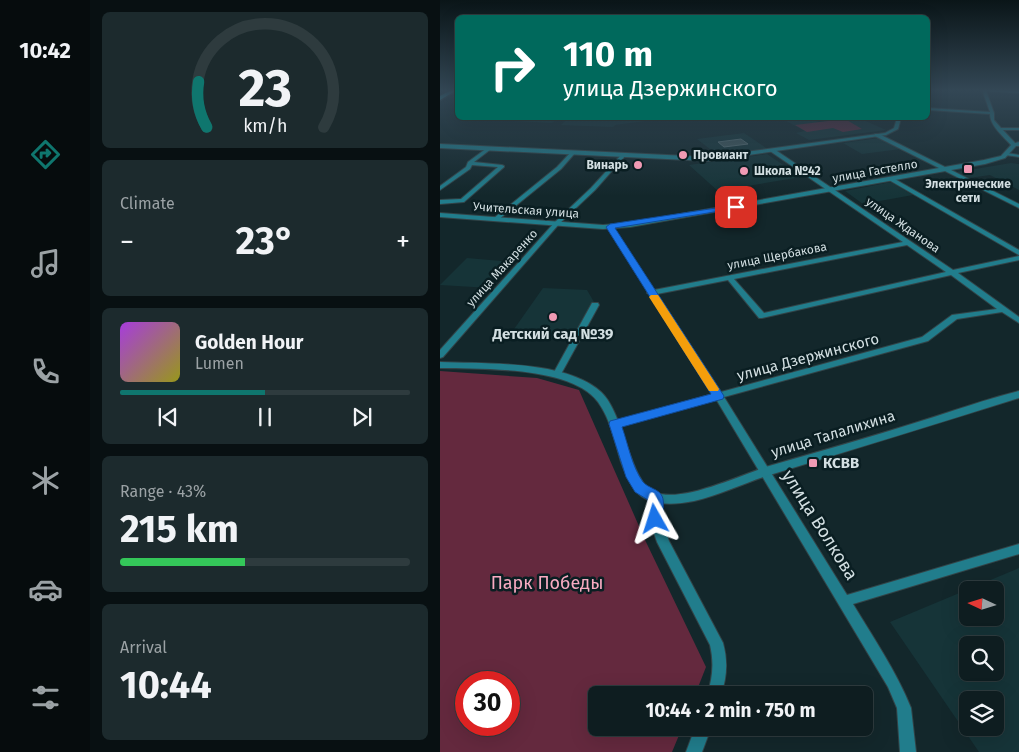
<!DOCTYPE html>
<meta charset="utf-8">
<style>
:root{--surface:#0e1d20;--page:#1c2a2d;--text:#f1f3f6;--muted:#9ba2a5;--line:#2e3b3e;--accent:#0f766e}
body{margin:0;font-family:"Fira Sans",sans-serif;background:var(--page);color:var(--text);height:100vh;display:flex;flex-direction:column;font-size:19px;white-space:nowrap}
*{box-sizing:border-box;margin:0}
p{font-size:16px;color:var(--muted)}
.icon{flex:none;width:28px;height:28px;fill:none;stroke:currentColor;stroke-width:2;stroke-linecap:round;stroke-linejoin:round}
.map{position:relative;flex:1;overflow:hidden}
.side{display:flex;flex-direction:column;gap:12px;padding:12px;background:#081012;width:350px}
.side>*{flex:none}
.hud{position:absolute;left:15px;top:15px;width:475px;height:105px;border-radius:8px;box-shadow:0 5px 20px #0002,0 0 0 1px var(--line);background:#00695c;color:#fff;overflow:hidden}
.needle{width:32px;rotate:274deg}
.controls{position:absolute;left:519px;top:581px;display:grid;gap:10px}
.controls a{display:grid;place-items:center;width:45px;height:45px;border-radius:8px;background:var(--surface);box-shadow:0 5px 20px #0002,0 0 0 1px var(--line);font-size:25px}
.speed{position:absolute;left:15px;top:671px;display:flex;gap:10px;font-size:25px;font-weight:700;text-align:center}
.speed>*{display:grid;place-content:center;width:65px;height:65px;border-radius:50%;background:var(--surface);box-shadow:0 5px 20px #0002,0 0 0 1px var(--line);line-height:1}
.speed .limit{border:8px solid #d22;background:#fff;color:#111}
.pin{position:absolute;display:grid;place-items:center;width:42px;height:42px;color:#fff;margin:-21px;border-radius:10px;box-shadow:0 2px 8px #0006}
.me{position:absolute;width:55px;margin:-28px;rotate:354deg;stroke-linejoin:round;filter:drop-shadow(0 0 4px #0008)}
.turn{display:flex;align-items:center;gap:18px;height:105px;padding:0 25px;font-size:22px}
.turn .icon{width:65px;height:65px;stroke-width:2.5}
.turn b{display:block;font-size:35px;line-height:42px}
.big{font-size:38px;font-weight:700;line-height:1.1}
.side .tile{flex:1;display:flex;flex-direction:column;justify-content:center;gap:8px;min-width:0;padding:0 18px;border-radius:8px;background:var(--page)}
.side .dial{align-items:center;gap:0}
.dial svg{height:130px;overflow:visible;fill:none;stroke:var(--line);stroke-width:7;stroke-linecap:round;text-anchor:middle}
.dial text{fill:var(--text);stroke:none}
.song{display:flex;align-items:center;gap:15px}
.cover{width:60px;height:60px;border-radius:8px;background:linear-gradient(135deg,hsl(280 70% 55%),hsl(60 70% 35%))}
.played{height:5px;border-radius:2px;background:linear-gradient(90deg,var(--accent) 50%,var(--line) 50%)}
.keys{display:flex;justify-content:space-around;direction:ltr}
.heat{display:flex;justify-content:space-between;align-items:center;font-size:28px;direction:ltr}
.charge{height:8px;border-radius:4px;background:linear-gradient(90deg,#34c759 43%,var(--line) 0)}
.trip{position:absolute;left:148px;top:686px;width:285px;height:50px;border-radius:8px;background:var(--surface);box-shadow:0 5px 20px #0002,0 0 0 1px var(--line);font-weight:700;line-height:50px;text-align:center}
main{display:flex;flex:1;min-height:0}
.tab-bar{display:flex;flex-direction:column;width:90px;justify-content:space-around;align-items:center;background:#060c0d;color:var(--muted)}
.tab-bar .icon{width:35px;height:35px}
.tab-bar .active{color:var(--accent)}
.tab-bar b{font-size:22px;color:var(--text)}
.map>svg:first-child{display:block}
</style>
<main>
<nav class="tab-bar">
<b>10:42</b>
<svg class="icon active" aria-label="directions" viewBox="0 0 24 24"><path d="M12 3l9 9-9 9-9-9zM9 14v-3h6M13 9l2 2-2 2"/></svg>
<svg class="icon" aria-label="music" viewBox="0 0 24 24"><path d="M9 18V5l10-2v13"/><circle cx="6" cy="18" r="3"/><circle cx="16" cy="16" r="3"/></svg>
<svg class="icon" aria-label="phone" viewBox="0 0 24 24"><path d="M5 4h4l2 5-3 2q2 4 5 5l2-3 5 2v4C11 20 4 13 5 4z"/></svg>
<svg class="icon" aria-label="climate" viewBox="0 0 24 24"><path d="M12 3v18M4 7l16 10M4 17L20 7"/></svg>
<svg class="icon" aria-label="car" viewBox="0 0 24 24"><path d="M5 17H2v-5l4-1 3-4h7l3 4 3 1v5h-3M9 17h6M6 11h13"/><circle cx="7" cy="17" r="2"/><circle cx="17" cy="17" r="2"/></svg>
<svg class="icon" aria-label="filters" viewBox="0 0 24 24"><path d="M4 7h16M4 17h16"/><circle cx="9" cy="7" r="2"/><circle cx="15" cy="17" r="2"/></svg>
</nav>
<section class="side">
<div class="tile dial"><svg viewBox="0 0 100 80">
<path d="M14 69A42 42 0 1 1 86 69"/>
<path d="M14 69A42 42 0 0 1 9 41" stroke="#0f766e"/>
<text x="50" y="56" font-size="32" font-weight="700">23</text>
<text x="50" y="72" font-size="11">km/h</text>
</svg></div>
<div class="tile"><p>Climate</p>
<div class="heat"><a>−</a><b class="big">23°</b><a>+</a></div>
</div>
<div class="tile">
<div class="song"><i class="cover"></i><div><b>Golden Hour</b><p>Lumen</p></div></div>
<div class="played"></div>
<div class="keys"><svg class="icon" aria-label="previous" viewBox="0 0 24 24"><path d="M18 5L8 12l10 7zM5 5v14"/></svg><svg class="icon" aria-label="pause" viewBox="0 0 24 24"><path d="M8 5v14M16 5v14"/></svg><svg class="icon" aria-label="next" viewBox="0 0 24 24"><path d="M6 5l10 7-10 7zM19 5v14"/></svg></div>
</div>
<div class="tile"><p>Range · 43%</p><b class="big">215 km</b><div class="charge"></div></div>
<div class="tile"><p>Arrival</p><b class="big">10:44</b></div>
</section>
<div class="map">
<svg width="579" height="752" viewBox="0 0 579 752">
<rect width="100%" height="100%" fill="#13272b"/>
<path fill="#163438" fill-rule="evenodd" d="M39,118H119L112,123L36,119Z
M128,118H210L213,120L175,125L173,127L121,125Z
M365,118H387L371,120L379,122L419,118L446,130L369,140L356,133L365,131L346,121L369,120Z
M304,133L329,150L280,157L257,139Z
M439,138L461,149L422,154L403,143Z
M327,154L361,177L278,191L249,165Z
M571,163L579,164V190L550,175L529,178L517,172Z
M451,182L473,195L423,204L405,191Z
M27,258L74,262L50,288L0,285Z
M103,288L147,290L154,302L131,340L99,338L101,335L72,332Z
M579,568V752H539L450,622ZM528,590H555V618H528ZM528,645H555V672H528ZM528,700H555V728H528Z"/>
<path fill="#64293e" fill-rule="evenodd" d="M405,119L422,129L403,132L393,128L367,132L355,125Z
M0,371L97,378L139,390L206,542L266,667L255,695H156V728H242L232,752H0ZM69,682V725H26V682Z"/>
<path fill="#42585c" stroke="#5a7075" d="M301,139L308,144L284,147L278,142Z"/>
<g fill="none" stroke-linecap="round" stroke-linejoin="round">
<g stroke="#324448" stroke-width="2">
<path id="minor" d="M542,90H546L554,113V120L561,128H579V130H563L576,144V146H572C564,137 550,126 550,114L488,110V108L550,112Z
M435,134H439L579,204V208L435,136Z
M47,148L51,149L34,162L62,165L64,166V167L24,202L0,204V200L21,199L58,167L32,165L30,169L0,190V186L26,167L28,162Z
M330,149H334L513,270L579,256V260L518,273L579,317V323L562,312L517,319L488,341L284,397L407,595L579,544V554L413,604C434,639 456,671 471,708L476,752H460L457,708L448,687L276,399L175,427L172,426L170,424L172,422L273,394L210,295L207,293L208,292L167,227L168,226H172L214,290L463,242L330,151ZM467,245L506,272L324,313L294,279ZM511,275L557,309L512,315L482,337L281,392L217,294L288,280L319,318H322Z
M131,152L135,153L121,169L58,220H54V218L117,167Z
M567,153L579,155V157L565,155V154Z
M182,154L186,155L155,190L119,224L3,357L0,358V350L115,222L151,188Z
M449,178H453L579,250V255L449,180Z
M152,303H158L159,305L121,374L120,376H114L113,374Z
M215,494L219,495L220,498L221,519L229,541L283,643C288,661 287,677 281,695H267C273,678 274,662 270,645L217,542L209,519L210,498L211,495Z
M255,728H271L262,752H246Z"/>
</g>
<g stroke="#324448" stroke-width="2">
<path id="tertiary" d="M457,118H461L458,129L446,135L268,161L0,148V144L268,157L445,133L454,128Z
M579,142V146H576L565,158L545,164L190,227L163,229L0,217V213L163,225L190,223L544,160L561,156L572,144Z
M0,362C45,364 126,360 161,392C185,414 189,484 216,493C245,502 300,475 329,466C380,451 431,437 481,421C514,411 546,399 579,391V398C497,424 415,449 333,474C306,482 281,495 254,501C238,504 221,506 206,499C193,493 186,475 181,462C175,443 171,420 158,402C132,366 41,369 0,368Z"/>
</g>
<g stroke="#324448" stroke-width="2">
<path id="secondary" d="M541,90L579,91V93L543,91Z"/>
</g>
<g stroke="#324448" stroke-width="3">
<path id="primary" d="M11,90H17L0,100V96Z"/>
</g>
<use href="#minor" fill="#217d8c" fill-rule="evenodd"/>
<use href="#tertiary" fill="#217d8c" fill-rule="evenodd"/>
<use href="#secondary" fill="#3bacc0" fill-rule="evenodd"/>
<use href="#primary" fill="#35d2ec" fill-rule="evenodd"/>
</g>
<linearGradient id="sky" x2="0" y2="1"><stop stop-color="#0a1518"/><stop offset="0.46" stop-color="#334755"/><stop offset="1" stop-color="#334755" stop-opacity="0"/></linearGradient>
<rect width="579" height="196" fill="url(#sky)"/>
<path fill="#1a73e8" stroke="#114b97" d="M296,205L300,207L299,208L175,228L284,396L283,399L182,427C188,444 192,467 203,482C208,488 219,489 222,496C225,502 223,517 220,523L215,525L209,523L207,519L208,500L195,492L186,477L169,424L170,421L271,394L166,227L170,224Z"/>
<path fill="#f59e0b" d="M211,295H218L279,389L278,391H269L209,297Z"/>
<g fill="#f09ab4" stroke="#0a1e22" stroke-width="2">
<circle cx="243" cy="155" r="5"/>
<circle cx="198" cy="165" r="5"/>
<rect x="523" y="164" width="10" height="10" rx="2.5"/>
<circle cx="304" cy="171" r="5"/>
<circle cx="113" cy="317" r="5"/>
<rect x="368" y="458" width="10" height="10" rx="2.5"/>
</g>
<g text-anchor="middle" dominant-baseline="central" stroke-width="5" stroke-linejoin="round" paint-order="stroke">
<g font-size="12" font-weight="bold" fill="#d3dfe2" stroke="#0a1e22" text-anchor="start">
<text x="253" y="155">Провиант</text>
<text x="188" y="165" text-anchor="end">Винарь</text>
<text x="314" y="171">Школа №42</text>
<text x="528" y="184" text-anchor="middle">Электрические<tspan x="528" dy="14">сети</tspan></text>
</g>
<g font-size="12" fill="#d3dfe2" stroke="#0a1e22">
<text transform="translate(435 171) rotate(-10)">улица Гастелло</text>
<text transform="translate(86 210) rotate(4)">Учительская улица</text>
<text transform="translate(463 225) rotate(35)">улица Жданова</text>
<text transform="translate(337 256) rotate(-11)">улица Щербакова</text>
<text transform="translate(62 268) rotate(-48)">улица Макаренко</text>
</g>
<g font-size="15" font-weight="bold" fill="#d3dfe2" stroke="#0a1e22">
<text x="113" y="334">Детский сад №39</text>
<text x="383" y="463" text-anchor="start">КСВВ</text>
</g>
<g font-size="15" fill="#d3dfe2" stroke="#0a1e22">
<text transform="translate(368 357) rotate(-15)">улица Дзержинского</text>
<text transform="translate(393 434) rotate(-17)">улица Талалихина</text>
</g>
<g font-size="18" fill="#d3dfe2" stroke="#0a1e22">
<text transform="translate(380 525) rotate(58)">улица Волкова</text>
</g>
<g font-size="18" fill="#f8abc2" stroke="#0a1e22">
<text x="107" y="583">Парк Победы</text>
</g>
</g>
</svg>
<div class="controls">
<a><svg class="needle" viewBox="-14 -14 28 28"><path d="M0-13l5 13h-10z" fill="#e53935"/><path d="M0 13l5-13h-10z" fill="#9ba2a5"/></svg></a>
<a><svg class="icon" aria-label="search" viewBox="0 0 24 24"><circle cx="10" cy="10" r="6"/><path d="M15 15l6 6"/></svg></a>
<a><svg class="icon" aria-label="layers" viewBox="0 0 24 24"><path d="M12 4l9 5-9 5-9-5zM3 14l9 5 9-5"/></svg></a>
</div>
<div class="speed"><div class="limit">30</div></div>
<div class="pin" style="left:296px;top:207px;background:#d93025"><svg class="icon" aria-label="arrive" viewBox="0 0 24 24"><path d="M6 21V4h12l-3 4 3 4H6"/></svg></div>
<svg class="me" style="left:215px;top:519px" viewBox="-20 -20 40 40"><path d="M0-17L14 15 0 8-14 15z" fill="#1a73e8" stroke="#fff" stroke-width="4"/></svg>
<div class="trip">10:44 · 2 min · 750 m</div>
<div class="hud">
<div class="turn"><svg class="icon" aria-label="right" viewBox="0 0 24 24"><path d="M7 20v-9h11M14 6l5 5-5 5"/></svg><div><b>110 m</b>улица Дзержинского</div></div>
</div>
</div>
</main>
